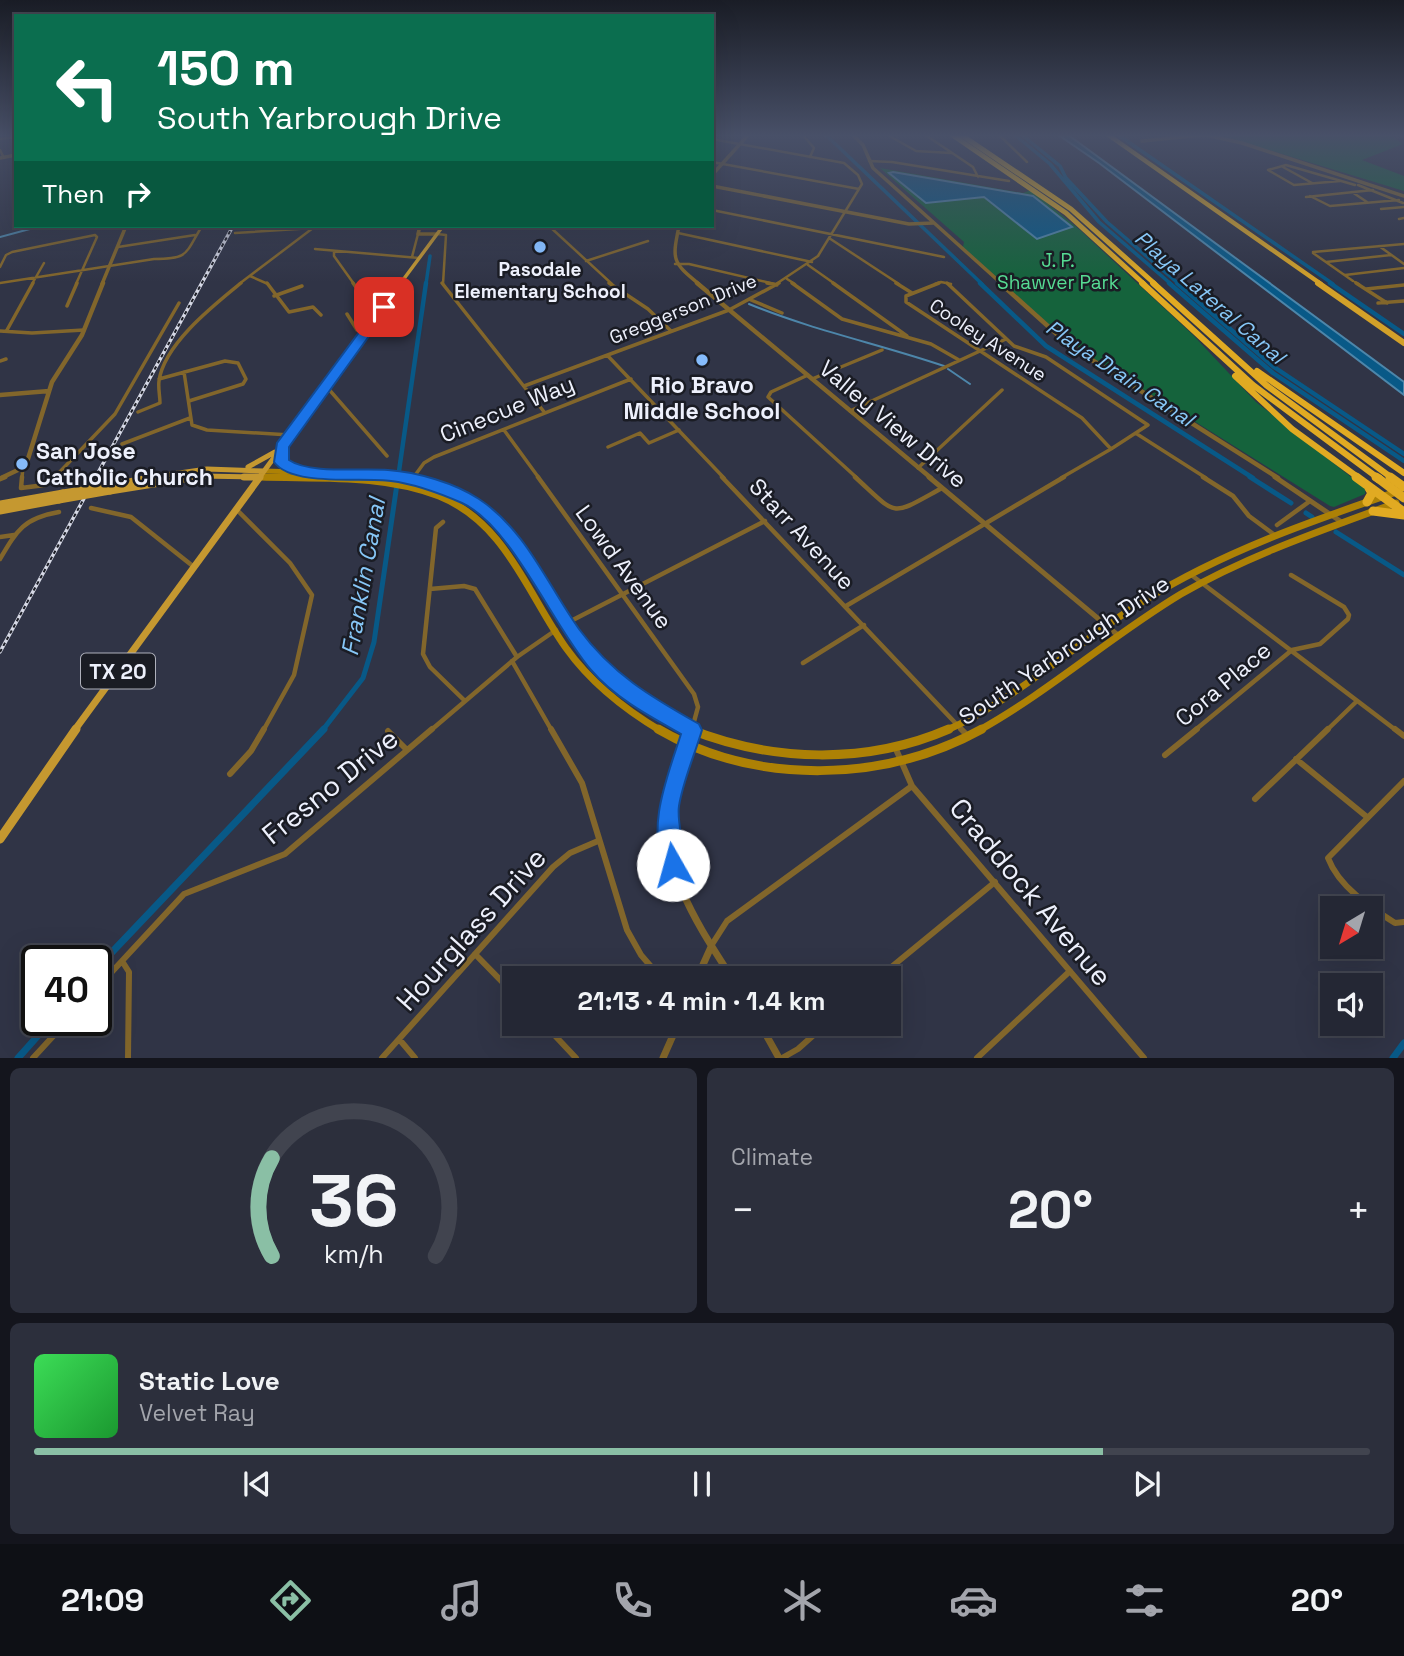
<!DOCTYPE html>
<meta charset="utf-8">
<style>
:root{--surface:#242734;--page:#2c2f3c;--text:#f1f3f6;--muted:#a3a5ac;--line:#41444f;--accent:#8abfa5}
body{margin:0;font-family:"Space Grotesk",sans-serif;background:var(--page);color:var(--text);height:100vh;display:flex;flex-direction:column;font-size:26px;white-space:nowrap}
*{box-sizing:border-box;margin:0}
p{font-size:23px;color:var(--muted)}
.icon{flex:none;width:38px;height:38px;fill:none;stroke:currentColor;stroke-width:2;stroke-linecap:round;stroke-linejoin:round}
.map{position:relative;height:1058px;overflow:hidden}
.panel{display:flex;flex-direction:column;gap:10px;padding:10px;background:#14151d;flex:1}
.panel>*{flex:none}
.top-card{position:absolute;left:14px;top:14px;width:700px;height:214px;border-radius:0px;box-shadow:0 7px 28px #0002,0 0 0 2px var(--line);background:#0b6e4f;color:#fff;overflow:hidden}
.needle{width:46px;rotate:218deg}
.tools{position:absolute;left:1320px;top:896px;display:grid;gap:14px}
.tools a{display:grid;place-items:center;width:63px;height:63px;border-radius:0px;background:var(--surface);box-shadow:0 7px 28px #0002,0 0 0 2px var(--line);font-size:35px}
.speed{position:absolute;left:21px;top:945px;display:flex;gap:14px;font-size:35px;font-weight:700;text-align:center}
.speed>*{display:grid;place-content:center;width:91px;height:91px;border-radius:50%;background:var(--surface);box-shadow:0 7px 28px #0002,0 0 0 2px var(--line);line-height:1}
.speed .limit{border:4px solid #111;border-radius:10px;background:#fff;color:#111}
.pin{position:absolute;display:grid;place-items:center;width:60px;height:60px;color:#fff;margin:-30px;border-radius:14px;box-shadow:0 4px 10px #0006}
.me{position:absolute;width:77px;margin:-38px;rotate:353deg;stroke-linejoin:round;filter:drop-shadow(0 0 5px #0008)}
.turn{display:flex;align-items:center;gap:24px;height:147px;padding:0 28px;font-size:32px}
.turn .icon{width:91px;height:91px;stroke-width:2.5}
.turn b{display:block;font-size:49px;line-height:60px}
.then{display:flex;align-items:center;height:66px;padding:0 28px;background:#0003;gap:14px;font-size:26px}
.big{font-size:52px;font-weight:700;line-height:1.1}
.panel .widget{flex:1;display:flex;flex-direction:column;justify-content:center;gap:10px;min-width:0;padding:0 24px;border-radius:10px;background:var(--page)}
.panel .dial{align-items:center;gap:0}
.dial svg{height:182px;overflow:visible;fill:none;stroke:var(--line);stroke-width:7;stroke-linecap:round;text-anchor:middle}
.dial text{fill:var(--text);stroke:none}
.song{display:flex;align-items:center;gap:21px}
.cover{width:84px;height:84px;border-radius:10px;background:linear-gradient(135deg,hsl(130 70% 55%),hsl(130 70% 35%))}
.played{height:7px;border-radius:4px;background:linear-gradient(90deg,var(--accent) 80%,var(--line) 80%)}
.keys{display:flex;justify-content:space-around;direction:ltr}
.heat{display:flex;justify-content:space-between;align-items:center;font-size:38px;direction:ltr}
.panel .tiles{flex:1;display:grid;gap:10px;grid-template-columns:1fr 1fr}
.widget:last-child{grid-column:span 2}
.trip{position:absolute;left:502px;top:966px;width:399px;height:70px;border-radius:0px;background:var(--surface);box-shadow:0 7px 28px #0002,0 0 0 2px var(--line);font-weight:700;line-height:70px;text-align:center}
.menu{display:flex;height:112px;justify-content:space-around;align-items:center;background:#0e1015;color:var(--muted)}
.menu .icon{width:49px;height:49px}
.menu .current{color:var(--accent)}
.menu b{font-size:32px;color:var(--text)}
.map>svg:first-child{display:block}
</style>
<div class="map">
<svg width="1404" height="1058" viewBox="0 0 1404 1058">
<rect width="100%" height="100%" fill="#303446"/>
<path fill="#15633c" d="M1216,134H1388L1403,144L1362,160L1404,176V191Z
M880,168L1023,193L1031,190L1080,230L1193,335L1256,402L1365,488V494L1334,507L1330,506L1090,356L1054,329L963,247L964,242Z"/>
<path fill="#085987" stroke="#4d86aa" stroke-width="2" d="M1057,134H1067L1404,382V395L1099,163Z
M893,172L1033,196L1072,227L1037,239L984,197L926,203L889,173Z"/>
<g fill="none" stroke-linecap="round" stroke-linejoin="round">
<path stroke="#4d86aa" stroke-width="2" d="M0,237L41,226
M749,304C812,330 879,344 944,366
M948,369L970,384"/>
<path stroke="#085987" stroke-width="3.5" d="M825,134L982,284
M1014,134L1050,164L1099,222L1171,284
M1021,134L1060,166L1066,178L1107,222L1179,284
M1117,134L1333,284
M426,284L430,256"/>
<path stroke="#085987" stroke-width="4.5" d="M980,283L1046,346L1253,478
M1169,283L1273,373L1404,461
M1177,283L1274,367L1404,454
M1330,283L1404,334
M398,478L426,283"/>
<path stroke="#085987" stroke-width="5" d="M1250,477L1291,503
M1306,513L1312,517
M1336,532L1404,575
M322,731L363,678L374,642L398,477"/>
<path stroke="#085987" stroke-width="7" d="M96,969L324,729
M18,1058L52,1020
M1393,1058L1404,1043"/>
<path stroke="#82662b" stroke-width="2.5" d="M802,134L814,148L810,157
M886,134L916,151L951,153
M924,134L973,167L978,177
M998,134L1027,162
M1395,134L1404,136
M0,139L16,137
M712,139L844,163L858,175L862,184L818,256L776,284
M0,150L4,158
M869,161L892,162L1009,181
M712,162L859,189
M1283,167L1312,183
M1268,170L1286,165L1355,185
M1268,170L1294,185L1340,181
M1358,185L1403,203
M1352,192L1367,202
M1310,196L1330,206L1399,200
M1306,197L1373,190
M1381,209L1404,207
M712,210L944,257
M1399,219L1404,218
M549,226L612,284
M125,227L136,226
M235,233L345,226
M678,233L812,262
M437,234L446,235L443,284
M829,238L899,284
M1379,246L1404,264
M118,247L195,235
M315,249L419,258
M334,251V256L354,284
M1313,252L1404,244
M1313,253L1353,281
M412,257L418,234
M586,261L648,241
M1326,262L1391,255
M675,264H689L775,284
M808,265L835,284
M0,267L6,255L12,252L95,235L97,237L76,284
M1345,275L1404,268
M250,276L268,284
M787,279L795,284
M1355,282L1359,284
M0,283L154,259C189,259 185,254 202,226
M32,284L44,263
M239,284L313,228
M935,284L941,282L951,284"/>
<path stroke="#82662b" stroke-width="3.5" d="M267,283L289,312L313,307L321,315
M353,283L360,293L359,302L384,307
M442,283L545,413
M609,283L648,309L671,331
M767,283L777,285
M792,283L842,319L931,344L959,360
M833,283L907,336
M896,283L912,293
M939,283L906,296V302L1082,418L1111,449
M947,283L1014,346L1046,357L1148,425L1111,449
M1356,283L1387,303
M1366,289L1404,285
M274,296L302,286
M751,300L782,313
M1378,303L1404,301
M67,306L77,283
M347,314L357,330L364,333
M7,330L33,283
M0,331L32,333L84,330
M607,355L724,478
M0,361L6,359
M184,372L192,425L207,430L290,435
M808,375L771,392L768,397L857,478
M159,379L225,361L238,363L246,379L243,384L189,401
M812,379L882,350
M326,386L387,456
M524,386L729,310L779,283
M850,411L1006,339
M138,412L160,403C160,396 158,388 159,381C164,344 214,305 241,283
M504,430L539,478
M1137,434L1206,478
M122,444L190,418
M608,447L640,433L649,443L679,430
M918,468L1002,390
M22,478L23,466
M54,478L115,414L179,303
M413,478L424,463L434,457L631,379
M1061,478L1111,449"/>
<path stroke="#82662b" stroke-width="4.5" d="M22,477L21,488L45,485L56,477
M538,477L694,694L698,707L692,729
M722,477L963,731
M855,477C899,517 889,517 942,488
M1203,477L1233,496L1249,516L1276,536
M407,486L414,477
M91,508L131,517L194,567
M236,509L290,563L312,595L294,675L263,731
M443,522L436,528L423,654L430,667L465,701
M1277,525L1310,501
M0,537L14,535
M0,559C17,530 24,518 59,512
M1190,574L1397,731
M430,589L464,586L475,589L517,657
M846,606L1064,477
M567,623L765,521
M512,661L552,731
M803,663L864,625
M430,731L517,657L556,630
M1194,731L1292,650L1320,644L1348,619L1349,615L1344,607L1291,575
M1326,731L1357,701"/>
<path stroke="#82662b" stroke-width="6" d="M551,729L582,783L627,930L641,955L661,978
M961,729L969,737
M1395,729L1404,736
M388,731L407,750
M895,747L912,786L1144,1058
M1165,755L1197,729
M1296,759L1367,817
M230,774L251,751L264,729
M1404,781L1328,858C1339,887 1370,907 1395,923L1404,922
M1255,799L1328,729
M711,946L727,921L912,786
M475,954L514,994
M122,961L129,972L128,1058
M878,978L995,882
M96,989L184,894L285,854L432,729
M544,1024L576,1058
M399,1039L415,1058
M33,1058L68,1020
M382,1058L553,867L570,853L598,841
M782,1058L798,1049L826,1024
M977,1058L1070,971"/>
<path stroke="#82662b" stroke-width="3.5" d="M852,134L863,145L873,168L1002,284
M1201,134L1242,143L1404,196
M1142,141L1202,135
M0,158L16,155
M712,175L749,134
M712,186L909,224L933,223
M420,226L418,234H437
M679,226C672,260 672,262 699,284
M102,284L126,226"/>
<path stroke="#82662b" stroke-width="4.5" d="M697,283L931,478
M1000,283L1070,346L1278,478
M0,395L49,391
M1,478L20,469L27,462L52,382L82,335L103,283"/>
<path stroke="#82662b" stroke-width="5" d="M929,477L1119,636
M1275,477L1343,523
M0,479L5,477"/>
<path stroke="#82662b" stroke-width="7" d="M692,730C686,755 674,778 670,803C659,869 698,925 732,978
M697,978L711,947
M760,1024L779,1058
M663,1058L678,1024"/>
<path stroke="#ad8105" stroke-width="5" d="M264,471L370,474L405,478
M260,477L305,478"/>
<path stroke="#ad8105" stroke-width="7" d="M260,477C319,479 383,474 439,496C506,523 527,593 566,648C591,683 624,709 661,731
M396,477C422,482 448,488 472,501C522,532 542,590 574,636C605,678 644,711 693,731
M945,731C1019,698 1077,642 1145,600C1224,551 1312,521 1399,491
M978,731C1050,691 1111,636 1181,594C1249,555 1323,530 1396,503"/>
<path stroke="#ad8105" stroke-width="9" d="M658,729C756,786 884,783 982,729
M689,729C772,762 866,765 949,729"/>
<path stroke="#c59830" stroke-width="3.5" d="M400,284L443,226"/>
<path stroke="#c59830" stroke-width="5" d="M282,447V464L303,472
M248,467L275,452
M145,478L207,469L264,471
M186,478L201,476L260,477
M259,478L402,283"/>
<path stroke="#c59830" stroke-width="7" d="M244,477H260
M113,485L155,477
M110,491L197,477
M0,504L63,493
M0,511L59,500
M74,731L260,477"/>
<path stroke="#c59830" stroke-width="9" d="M0,839L76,729"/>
<path stroke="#d3a129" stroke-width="4.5" d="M1107,134L1321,284"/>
<path stroke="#d3a129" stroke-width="6" d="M1318,283L1404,343"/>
<path stroke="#e1aa22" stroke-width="5" d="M951,134L1066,213L1144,284
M960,134L1071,209L1155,284"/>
<path stroke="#e1aa22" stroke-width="6" d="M1142,283L1253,385L1378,478
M1153,283L1266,385L1392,478
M1257,371L1404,473
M1235,376L1292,429L1359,478"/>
<path stroke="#e1aa22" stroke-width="9" d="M1356,477L1404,512
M1376,477L1379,479
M1390,477L1404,487
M1367,502L1372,493L1369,488
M1373,511L1404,515"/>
<g stroke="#d6d9e6" stroke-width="3.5">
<path id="rail" d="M0,652L233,226"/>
</g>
<use href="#rail" stroke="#1a1c24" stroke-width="2" stroke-dasharray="3.5" stroke-linecap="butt"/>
<path stroke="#c59830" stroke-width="7" d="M63,493L113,485
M59,500L110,491"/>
<path stroke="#e1aa22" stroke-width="9" d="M1379,479L1404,498"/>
</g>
<linearGradient id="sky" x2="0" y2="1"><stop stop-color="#1a1d26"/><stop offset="0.48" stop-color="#485068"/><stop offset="1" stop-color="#485068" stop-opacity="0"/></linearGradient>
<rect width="1404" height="282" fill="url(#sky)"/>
<path fill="#1a73e8" stroke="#114b97" stroke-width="2" d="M384,303L390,307L289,447V460C309,474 362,468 388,470C417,472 455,483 479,499C526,530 547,584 579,629C612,674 651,697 699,724L702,730C695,754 683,781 679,806C676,827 689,853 681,873L673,876L665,873C646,826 667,778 681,734C649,716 615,698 591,670C553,626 511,525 462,503C439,493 416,484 391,481C362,477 292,487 274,462L277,443L380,304Z"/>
<g fill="#85bbfb" stroke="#1a1c24" stroke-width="2.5">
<circle cx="540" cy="247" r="7"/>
<circle cx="702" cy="360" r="7"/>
<circle cx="22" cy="464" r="7"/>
</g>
<g text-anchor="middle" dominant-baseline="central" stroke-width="5" stroke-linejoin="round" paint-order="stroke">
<g font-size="19" fill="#56dc93" stroke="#1a1c24">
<text x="1058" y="260">J. P.<tspan x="1058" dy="22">Shawver Park</tspan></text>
</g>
<g font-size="19" font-weight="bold" fill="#edf0fc" stroke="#1a1c24">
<text x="540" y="269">Pasodale<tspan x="540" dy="22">Elementary School</tspan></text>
</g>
<g font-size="19" fill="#edf0fc" stroke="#1a1c24">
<text transform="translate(683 309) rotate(-22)">Greggerson Drive</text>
<text transform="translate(988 340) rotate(33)">Cooley Avenue</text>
</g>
<g font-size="21" font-style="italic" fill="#87c7f7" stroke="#1a1c24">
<text transform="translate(1210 297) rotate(41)">Playa Lateral Canal</text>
<text transform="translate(1120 373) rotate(34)">Playa Drain Canal</text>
</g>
<rect fill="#1a1c24" stroke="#aeb0bb" stroke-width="2" x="81" y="653.5" width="74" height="35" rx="5"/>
<g font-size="21" font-weight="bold" fill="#edf0fc">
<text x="118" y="671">TX 20</text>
</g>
<g font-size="23" font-weight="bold" fill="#edf0fc" stroke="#1a1c24">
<text x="702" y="385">Rio Bravo<tspan x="702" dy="26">Middle School</tspan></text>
<text x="36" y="451" text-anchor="start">San Jose<tspan x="36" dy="26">Catholic Church</tspan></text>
</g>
<g font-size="23" fill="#edf0fc" stroke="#1a1c24">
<text transform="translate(507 409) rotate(-22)">Cinecue Way</text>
<text transform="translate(893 424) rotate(40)">Valley View Drive</text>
<text transform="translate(802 534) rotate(47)">Starr Avenue</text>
<text transform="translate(624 567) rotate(54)">Lowd Avenue</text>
<text transform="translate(1064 650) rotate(-34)">South Yarbrough Drive</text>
<text transform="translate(1223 684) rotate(-40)">Cora Place</text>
</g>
<g font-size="24" font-style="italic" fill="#87c7f7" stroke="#1a1c24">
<text transform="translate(363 577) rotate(-80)">Franklin Canal</text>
</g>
<g font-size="28" fill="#edf0fc" stroke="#1a1c24">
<text transform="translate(330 786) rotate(-39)">Fresno Drive</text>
<text transform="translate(1031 892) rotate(50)">Craddock Avenue</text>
<text transform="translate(471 929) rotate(-48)">Hourglass Drive</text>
</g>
</g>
</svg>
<div class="tools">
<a><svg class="needle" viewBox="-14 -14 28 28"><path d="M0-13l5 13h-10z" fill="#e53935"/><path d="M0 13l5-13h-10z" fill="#a3a5ac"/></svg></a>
<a><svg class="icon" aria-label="sound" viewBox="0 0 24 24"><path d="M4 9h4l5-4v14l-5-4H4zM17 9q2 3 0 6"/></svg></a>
</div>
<div class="speed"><div class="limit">40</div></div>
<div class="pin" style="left:384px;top:307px;background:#d93025"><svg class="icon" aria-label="arrive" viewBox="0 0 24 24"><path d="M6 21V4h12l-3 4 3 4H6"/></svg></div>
<svg class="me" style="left:673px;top:865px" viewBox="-20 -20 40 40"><circle r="19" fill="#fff"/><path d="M0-13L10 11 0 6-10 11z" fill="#1a73e8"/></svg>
<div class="trip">21:13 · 4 min · 1.4 km</div>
<div class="top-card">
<div class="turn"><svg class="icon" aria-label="left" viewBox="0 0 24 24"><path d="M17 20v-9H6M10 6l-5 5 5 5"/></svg><div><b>150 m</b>South Yarbrough Drive</div></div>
<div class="then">Then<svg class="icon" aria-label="right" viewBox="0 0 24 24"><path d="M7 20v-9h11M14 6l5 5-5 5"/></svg></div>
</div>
</div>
<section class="panel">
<div class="tiles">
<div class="widget dial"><svg viewBox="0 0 100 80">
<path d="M14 69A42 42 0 1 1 86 69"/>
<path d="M14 69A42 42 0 0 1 14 26" stroke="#8abfa5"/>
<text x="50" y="56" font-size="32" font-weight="700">36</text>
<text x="50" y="72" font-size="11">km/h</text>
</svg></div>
<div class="widget"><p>Climate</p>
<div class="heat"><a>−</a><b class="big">20°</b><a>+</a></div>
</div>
<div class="widget">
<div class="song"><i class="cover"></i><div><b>Static Love</b><p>Velvet Ray</p></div></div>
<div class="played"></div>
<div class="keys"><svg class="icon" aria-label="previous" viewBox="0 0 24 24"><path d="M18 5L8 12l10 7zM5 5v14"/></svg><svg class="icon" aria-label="pause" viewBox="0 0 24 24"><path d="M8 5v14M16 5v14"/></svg><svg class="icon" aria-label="next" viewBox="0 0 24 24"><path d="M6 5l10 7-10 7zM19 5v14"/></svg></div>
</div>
</div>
</section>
<nav class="menu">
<b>21:09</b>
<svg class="icon current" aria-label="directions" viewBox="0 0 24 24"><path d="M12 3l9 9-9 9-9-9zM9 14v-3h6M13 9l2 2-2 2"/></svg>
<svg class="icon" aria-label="music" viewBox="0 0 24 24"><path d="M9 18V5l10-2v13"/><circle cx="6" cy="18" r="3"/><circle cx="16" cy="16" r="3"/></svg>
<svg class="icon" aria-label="phone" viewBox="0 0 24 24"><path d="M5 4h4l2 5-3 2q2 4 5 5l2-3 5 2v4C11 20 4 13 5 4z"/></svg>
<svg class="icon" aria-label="climate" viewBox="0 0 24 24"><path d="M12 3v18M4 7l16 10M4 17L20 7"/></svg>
<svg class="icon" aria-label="car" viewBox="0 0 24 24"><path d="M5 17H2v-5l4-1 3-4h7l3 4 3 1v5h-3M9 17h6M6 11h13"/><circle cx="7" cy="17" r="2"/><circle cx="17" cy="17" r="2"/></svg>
<svg class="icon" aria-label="filters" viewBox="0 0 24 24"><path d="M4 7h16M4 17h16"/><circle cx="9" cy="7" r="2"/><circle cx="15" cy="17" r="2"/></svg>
<b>20°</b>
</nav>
